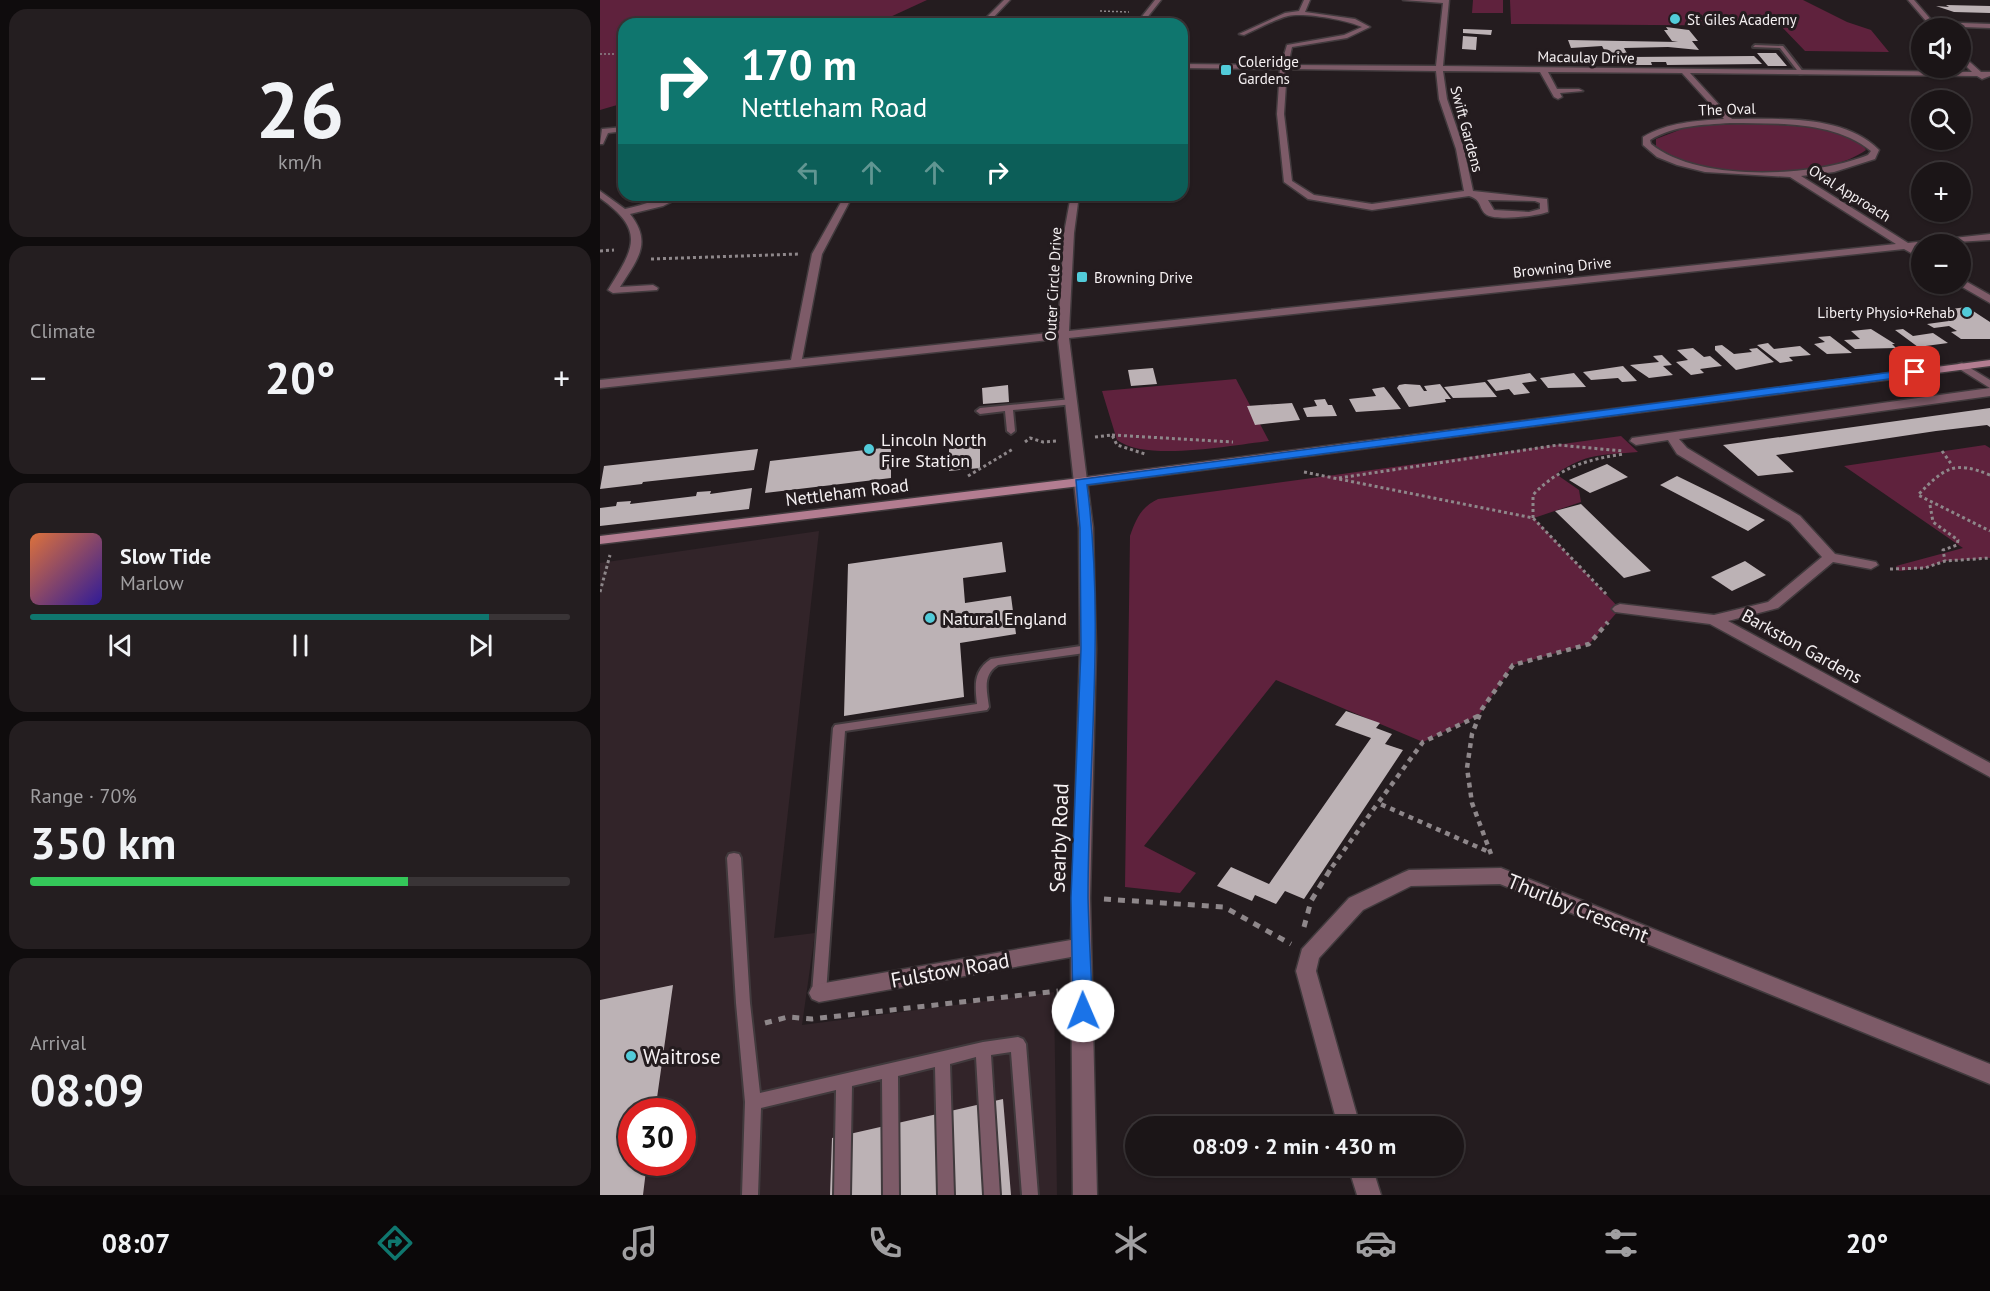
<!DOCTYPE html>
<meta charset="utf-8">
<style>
:root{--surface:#1b1517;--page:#241e20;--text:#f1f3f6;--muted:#a09fa1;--line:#393436;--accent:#0f766e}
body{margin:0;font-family:"PT Sans",sans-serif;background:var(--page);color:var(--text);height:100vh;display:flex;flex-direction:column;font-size:22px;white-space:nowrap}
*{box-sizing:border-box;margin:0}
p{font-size:20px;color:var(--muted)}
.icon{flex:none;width:33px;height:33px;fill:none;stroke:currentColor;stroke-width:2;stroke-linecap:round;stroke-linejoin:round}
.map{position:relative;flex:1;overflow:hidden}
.drawer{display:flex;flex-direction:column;gap:9px;padding:9px;background:#0f0c0d;width:600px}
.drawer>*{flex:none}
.hud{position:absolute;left:18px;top:18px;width:570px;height:183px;border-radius:18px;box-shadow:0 2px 4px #0004,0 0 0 2px var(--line);background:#0f766e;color:#fff;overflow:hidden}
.fabs{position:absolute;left:1311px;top:18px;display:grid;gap:12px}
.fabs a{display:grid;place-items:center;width:60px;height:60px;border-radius:50%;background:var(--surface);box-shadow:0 2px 4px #0004,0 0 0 2px var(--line);font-size:30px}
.speed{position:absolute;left:18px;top:1098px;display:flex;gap:12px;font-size:30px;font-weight:700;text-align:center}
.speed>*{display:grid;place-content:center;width:78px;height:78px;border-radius:50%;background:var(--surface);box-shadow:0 2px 4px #0004,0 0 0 2px var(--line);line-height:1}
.speed .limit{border:9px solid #d22;background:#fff;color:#111}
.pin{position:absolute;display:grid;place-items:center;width:51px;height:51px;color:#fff;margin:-26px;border-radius:12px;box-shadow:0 3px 9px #0006}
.me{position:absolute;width:66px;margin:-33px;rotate:359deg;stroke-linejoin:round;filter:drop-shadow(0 0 4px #0008)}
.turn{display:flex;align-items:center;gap:21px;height:126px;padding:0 24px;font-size:27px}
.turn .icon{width:78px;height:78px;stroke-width:2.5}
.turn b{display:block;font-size:42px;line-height:51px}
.lanes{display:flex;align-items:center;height:57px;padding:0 24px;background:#0003;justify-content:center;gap:30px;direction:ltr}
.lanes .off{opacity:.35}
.big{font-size:45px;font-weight:800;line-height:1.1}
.drawer .widget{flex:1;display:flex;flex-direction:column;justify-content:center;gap:9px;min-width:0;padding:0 21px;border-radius:18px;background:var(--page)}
.drawer .dial{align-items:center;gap:0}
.dial b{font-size:78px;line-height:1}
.song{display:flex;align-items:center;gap:18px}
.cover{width:72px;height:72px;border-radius:9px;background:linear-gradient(135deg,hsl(20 70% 55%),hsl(250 70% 35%))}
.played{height:6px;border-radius:3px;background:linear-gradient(90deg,var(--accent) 85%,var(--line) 85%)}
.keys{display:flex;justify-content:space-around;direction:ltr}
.heat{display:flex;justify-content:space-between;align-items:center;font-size:33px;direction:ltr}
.charge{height:9px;border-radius:4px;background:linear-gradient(90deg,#34c759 70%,var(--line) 0)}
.trip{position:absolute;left:525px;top:1116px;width:339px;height:60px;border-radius:30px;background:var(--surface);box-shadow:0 2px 4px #0004,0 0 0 2px var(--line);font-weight:800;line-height:60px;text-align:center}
.menu{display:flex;height:96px;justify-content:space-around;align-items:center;background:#0b0809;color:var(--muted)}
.menu .icon{width:42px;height:42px}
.menu .active{color:var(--accent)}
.menu b{font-size:27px;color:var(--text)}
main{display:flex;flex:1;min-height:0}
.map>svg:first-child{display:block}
</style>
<main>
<section class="drawer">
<div class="widget dial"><b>26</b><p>km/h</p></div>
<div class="widget"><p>Climate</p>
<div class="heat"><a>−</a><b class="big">20°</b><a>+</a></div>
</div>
<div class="widget">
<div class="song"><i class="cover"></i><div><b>Slow Tide</b><p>Marlow</p></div></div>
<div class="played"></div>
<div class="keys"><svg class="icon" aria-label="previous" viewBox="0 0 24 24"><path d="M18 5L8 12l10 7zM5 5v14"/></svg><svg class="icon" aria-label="pause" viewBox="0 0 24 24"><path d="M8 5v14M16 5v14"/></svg><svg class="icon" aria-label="next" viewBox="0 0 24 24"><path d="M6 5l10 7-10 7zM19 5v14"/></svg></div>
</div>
<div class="widget"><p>Range · 70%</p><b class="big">350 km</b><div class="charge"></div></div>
<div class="widget"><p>Arrival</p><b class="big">08:09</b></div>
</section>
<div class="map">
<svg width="1390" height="1195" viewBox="0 0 1390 1195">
<rect width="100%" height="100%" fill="#241c1f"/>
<path fill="#322429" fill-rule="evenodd" d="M219,531L174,938L215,933L202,1025L454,992L457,1195H0V563ZM32,1112H82V1162H32Z"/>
<path fill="#5f223d" d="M0,0H327L275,24H24V103L0,110Z
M873,0H903V13H872Z
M910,0H1203L1247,22L1271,30L1289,52L1205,51L1181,26L911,24Z
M1110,125C1139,124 1254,120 1266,150C1222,182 1099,180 1056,146V139L1087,127Z
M636,379L669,441C633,445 546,462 517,440L502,391Z
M1021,436L1038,452C1003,455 986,453 956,474L979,490L981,502L934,518L1020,609L989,644L913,665L879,715L823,742L676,680L544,846L596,873L580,893L525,887L530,536C536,519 541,507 558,499Z
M1385,445L1390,448V558L1345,561L1325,568L1299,571L1296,566L1363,548L1244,466Z"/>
<path fill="#bcb2b5" d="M1346,5L1390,6V13L1354,12L1336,6L1349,7Z
M1066,27L1089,30L1098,41H1092L1099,50L1068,47L1024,48L1029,57L1154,56L1162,64L1067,65L1066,62H1051L1052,65H1012L1002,46L971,48L968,40L1078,42L1072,41L1064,30H1068Z
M863,29L892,30L891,35L863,33Z
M863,36L877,37L876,50L862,49Z
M1157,53H1176L1187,66H1168Z
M1367,307L1390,322V339H1361L1351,332L1357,331L1349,326L1334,328L1327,324L1349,321L1335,311Z
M1271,329L1295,344H1292L1296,348L1255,349L1244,340L1260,339L1251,331Z
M1303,329L1313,336L1333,333L1348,343L1318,347L1295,330Z
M1230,336L1252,353L1227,354L1214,344L1225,342L1218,337Z
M1168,343L1174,349L1200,346L1211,355L1189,357L1193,361L1180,363L1157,345Z
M1122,345L1134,354L1152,352L1149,349L1157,348L1174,362L1136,370L1115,350V346Z
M1093,348L1104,357L1110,356L1122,366L1100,369L1104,373L1091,375L1076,362L1088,360L1077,350Z
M1062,355L1072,365L1063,366L1073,375L1049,378L1030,365L1059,362L1053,356Z
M1023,366L1037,381L1022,382L1018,378L991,380L983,372Z
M553,368L557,384L531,386L528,370Z
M930,373L937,381L922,383L930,393L914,395L909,389L896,391L887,380Z
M974,373L986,387L948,388L940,378Z
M885,382L897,397L853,398L844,387Z
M805,384L820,385L824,391H827L824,386L840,384L851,399H845L846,402L809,407L797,388L799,385Z
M408,385L409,402L383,404L382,388Z
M784,387L801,409L756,412L749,399L776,396L772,389Z
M725,399L728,405H732L737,416L707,417L703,408L717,406L714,400Z
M692,403L700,420L655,425L647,406Z
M1390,408V427L1387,425L1336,431L1176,455L1194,472L1158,476L1123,445Z
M375,438L376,446L380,445V468L349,471V449L353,448V441Z
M291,447V478L165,493L170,461Z
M158,449L154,470L43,482L42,484L0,489L4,466Z
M1007,464L1028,477L990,493L969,480Z
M1077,476L1120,497L1165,520L1148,531L1060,485Z
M152,488L149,509L0,526V508L16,506L17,502L31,501L30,504L96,496L97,492L111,491L110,494Z
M981,504L1015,537L1051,571L1024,578L955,511Z
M402,542L406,572L363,578L365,603L411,596L416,634L360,643L364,697L244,716L248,564Z
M1145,561L1166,575L1132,591L1111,577Z
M746,711L780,723L776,728L792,734L785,744L803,750L704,899L685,891L676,904L655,895L652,901L617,886L631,867L669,884L771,738L735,725Z
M73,985L55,1112H32V1162H47L43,1195H0V1000Z
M403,1099L411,1195H230L232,1138Z"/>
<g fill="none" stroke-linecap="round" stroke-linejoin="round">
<g stroke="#413a3d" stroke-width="4">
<path id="lane" d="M348,18H388L390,19L348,20L338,24H332Z
M1155,45L1183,46L1204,73L1200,74L1180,48L1153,47Z
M471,399L474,400V404L413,410L415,431L411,434L407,431L405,411L380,414L376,411L380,408Z
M488,645L492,646L494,649L492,652L398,665C382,675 387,691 389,707L387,710L245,731L226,993L224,997L219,999L214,997L212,993L233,728L235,725L377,704C375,685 373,671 391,659Z
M134,853L139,854L141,858L150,1003L160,1093L383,1042L418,1037L423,1039L426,1044L438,1195H422L411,1052L391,1055L400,1195H384L376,1057L350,1064L354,1195H338L335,1067L298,1076L299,1195H283L282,1079L252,1086L250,1195H234L236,1090L161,1108L158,1195H142L145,1102L136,1003L127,858L129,854Z"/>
</g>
<g stroke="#413a3d" stroke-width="3">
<path id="street" d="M404,0H410L387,24H380Z
M555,0H561L542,24H536Z
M704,0H710L705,12L755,19L770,27L747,38L692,47L688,65L836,66L843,3L803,0H849L843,66L1372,72L1360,60V54L1362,55L1381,72H1390V76L1382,79L1377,76L1090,73L1132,119C1178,119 1244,114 1279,150L1275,159L1234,172L1201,176L1308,243L1390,234V240L1322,244V247L1316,248L1322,251V259L1304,249L469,338L493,528L496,649L490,898L497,1195H473L471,957L219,1002L212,999L209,993L212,987L219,984L471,940L480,649L479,528L458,339L0,388V380L191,360L212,254L245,195H253L222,254L202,359L458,332L464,233L471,195H479L474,233L469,331L1296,244L1190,177L1105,172L1077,165L1057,157L1043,145V137C1068,122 1096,121 1124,119L1082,73L948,72L957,89H979L983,91L960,93L962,97L958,99L954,97L940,72L843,71L847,99L864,149L873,191L947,199L948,212C936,216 899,221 887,215C878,209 883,200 869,196L772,210L708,199L684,182L677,114L680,69L582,68V64L681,65L687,45L744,35L762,27C747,20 704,12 688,16C673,20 658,29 644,35L639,34L685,13L699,11ZM687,69L836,71L839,99L856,149L864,191L772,204L714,195L692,181L684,114ZM1130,123C1177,124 1232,120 1271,151L1268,155C1214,177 1099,183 1051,144L1050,140C1075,125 1102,125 1130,123ZM888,200L935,201L940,203V209L929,212L894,210Z
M1308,0H1314L1333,22L1390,24V28L1337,26L1338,28H1332Z
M24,127V131L8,133L3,144H0L2,129Z
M0,191L25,209C45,205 66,195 85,195L63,206L30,214C53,243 37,260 20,287L53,285L58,288L57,290L13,293L8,290C34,248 46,231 0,198Z
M1360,278L1390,295V303L1357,284H1360Z
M1362,363L1390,380V396L1079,439L1087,448L1200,516L1235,554L1276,562L1278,565L1271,569L1233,562L1178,608L1128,621L1390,763V777L1110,624L1015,612L1012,609L1015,606L1020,604L1114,615L1168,602L1222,557L1190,522L1077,454L1068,440L1036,445L1030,441L1032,438L1390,388L1358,368V364Z
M901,868L1390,1064V1084L900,884L811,886L763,910L719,958L716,971L760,1126H738L696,971L702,949L749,898L802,873L809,870Z
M748,1166H772L781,1195H757Z"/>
</g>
<g stroke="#413a3d" stroke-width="3">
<path id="secondary" d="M1390,360V366L480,486L0,544V536L480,478Z"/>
</g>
<path stroke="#8e878a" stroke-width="1.5" stroke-dasharray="2 2" stroke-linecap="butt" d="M500,11L529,12
M0,54H24"/>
<path stroke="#8e878a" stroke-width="3" stroke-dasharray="3 3" stroke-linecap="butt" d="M0,251L14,250
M51,259L200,254
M512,435L633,442
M495,437L512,435L517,445L545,454
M425,442L430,438L443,442L457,441
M1342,451L1352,465
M704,472L933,518L1007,595
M1390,475C1354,460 1344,468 1318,495L1390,531
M368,476L413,449
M739,478L958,445L1023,451
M1330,505L1333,522L1358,540L1357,545L1343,550L1345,561
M933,518V495C958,468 988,459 1024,454
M1290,569L1325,568L1345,561L1390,558
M0,592L10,555"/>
<path stroke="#8e878a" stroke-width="4.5" stroke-dasharray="5 5" stroke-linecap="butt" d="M878,716L823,742L778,803L889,852
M891,854L872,803L867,768L872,734L882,709L913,665L989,644L1008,622
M732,867L778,803"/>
<path stroke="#8e878a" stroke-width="5" stroke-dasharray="7 7" stroke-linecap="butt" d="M504,899L624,907L691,944
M704,927L711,901L733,865
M165,1023L188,1017L212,1019L458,991"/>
<use href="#lane" fill="#7d5b68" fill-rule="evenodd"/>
<use href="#street" fill="#7d5b68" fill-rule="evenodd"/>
<use href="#secondary" fill="#b37d91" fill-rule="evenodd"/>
</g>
<path fill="#1a73e8" stroke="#114b97" stroke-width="1.5" d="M1315,369L1320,372L1319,375L487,485C505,622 488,760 488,898C489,936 491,974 493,1011L490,1017L483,1020L476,1017L473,1011L471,898L481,649L480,528L476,480Z"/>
<g fill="#52cbd9" stroke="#241c1f" stroke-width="2">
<circle cx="1075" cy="19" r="6"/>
<rect x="620" y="64" width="12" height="12" rx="3"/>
<rect x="476" y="271" width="12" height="12" rx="3"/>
<circle cx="1367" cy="312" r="6"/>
<circle cx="269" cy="449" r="6"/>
<circle cx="330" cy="618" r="6"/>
<circle cx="31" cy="1056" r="6"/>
</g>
<g text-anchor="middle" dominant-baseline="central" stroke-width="6" stroke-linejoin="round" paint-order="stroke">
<g font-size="15" fill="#f5f0f2" stroke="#241c1f" text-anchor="start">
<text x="1087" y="19">St Giles Academy</text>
<text x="638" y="61">Coleridge<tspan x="638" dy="17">Gardens</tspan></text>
<text x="494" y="277">Browning Drive</text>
<text x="1355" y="312" text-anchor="end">Liberty Physio+Rehab</text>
</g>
<g font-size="15" fill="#f5f0f2" stroke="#241c1f">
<text transform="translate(986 57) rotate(1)">Macaulay Drive</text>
<text transform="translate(1127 109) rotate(-2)">The Oval</text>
<text transform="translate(867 129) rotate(75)">Swift Gardens</text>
<text transform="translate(1250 193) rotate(32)">Oval Approach</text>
<text transform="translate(962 267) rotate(-6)">Browning Drive</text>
<text transform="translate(453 284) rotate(-87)">Outer Circle Drive</text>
</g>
<g font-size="18" fill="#f5f0f2" stroke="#241c1f" text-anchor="start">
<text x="281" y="439">Lincoln North<tspan x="281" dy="21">Fire Station</tspan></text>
<text x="342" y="618">Natural England</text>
</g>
<g font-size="18" fill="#f5f0f2" stroke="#241c1f">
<text transform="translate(247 492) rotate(-7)">Nettleham Road</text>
<text transform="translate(1202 646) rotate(29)">Barkston Gardens</text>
</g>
<g font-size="21" fill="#f5f0f2" stroke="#241c1f">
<text transform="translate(459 838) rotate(-88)">Searby Road</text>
<text transform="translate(978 908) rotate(22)">Thurlby Crescent</text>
<text transform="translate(350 970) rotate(-10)">Fulstow Road</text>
</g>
<g font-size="21" fill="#f5f0f2" stroke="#241c1f" text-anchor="start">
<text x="43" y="1056">Waitrose</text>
</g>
</g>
</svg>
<div class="fabs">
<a><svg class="icon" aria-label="sound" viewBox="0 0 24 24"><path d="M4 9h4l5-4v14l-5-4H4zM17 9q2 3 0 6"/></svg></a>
<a><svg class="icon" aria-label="search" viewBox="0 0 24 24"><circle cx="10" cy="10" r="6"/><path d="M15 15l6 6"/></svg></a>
<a>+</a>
<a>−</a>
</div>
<div class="speed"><div class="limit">30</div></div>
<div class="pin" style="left:1315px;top:372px;background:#d93025"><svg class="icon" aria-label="arrive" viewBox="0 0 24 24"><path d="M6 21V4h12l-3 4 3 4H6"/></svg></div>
<svg class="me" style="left:483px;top:1011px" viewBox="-20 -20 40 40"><circle r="19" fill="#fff"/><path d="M0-13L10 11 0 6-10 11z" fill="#1a73e8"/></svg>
<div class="trip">08:09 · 2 min · 430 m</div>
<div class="hud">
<div class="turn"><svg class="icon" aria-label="right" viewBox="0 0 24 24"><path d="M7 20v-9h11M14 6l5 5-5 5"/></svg><div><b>170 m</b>Nettleham Road</div></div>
<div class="lanes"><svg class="icon off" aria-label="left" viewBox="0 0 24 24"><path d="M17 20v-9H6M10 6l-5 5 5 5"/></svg><svg class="icon off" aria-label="ahead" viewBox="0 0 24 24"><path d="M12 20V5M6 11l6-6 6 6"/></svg><svg class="icon off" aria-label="ahead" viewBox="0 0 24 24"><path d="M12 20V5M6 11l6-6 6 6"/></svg><svg class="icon" aria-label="right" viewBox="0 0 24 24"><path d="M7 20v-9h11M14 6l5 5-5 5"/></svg></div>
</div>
</div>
</main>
<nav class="menu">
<b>08:07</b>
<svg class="icon active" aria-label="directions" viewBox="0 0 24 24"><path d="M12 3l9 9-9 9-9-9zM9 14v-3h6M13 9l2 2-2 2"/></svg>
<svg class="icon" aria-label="music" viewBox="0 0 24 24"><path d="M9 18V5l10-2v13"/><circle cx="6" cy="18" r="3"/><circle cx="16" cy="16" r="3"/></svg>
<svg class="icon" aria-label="phone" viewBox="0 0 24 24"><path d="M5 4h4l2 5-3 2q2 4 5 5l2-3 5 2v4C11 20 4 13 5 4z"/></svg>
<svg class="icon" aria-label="climate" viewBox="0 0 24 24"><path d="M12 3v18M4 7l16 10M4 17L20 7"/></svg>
<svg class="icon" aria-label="car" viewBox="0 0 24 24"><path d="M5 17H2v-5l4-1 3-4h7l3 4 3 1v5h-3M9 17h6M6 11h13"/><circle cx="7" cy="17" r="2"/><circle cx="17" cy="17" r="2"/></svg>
<svg class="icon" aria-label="filters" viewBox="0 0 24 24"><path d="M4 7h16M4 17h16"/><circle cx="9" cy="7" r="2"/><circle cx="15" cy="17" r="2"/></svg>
<b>20°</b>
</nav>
